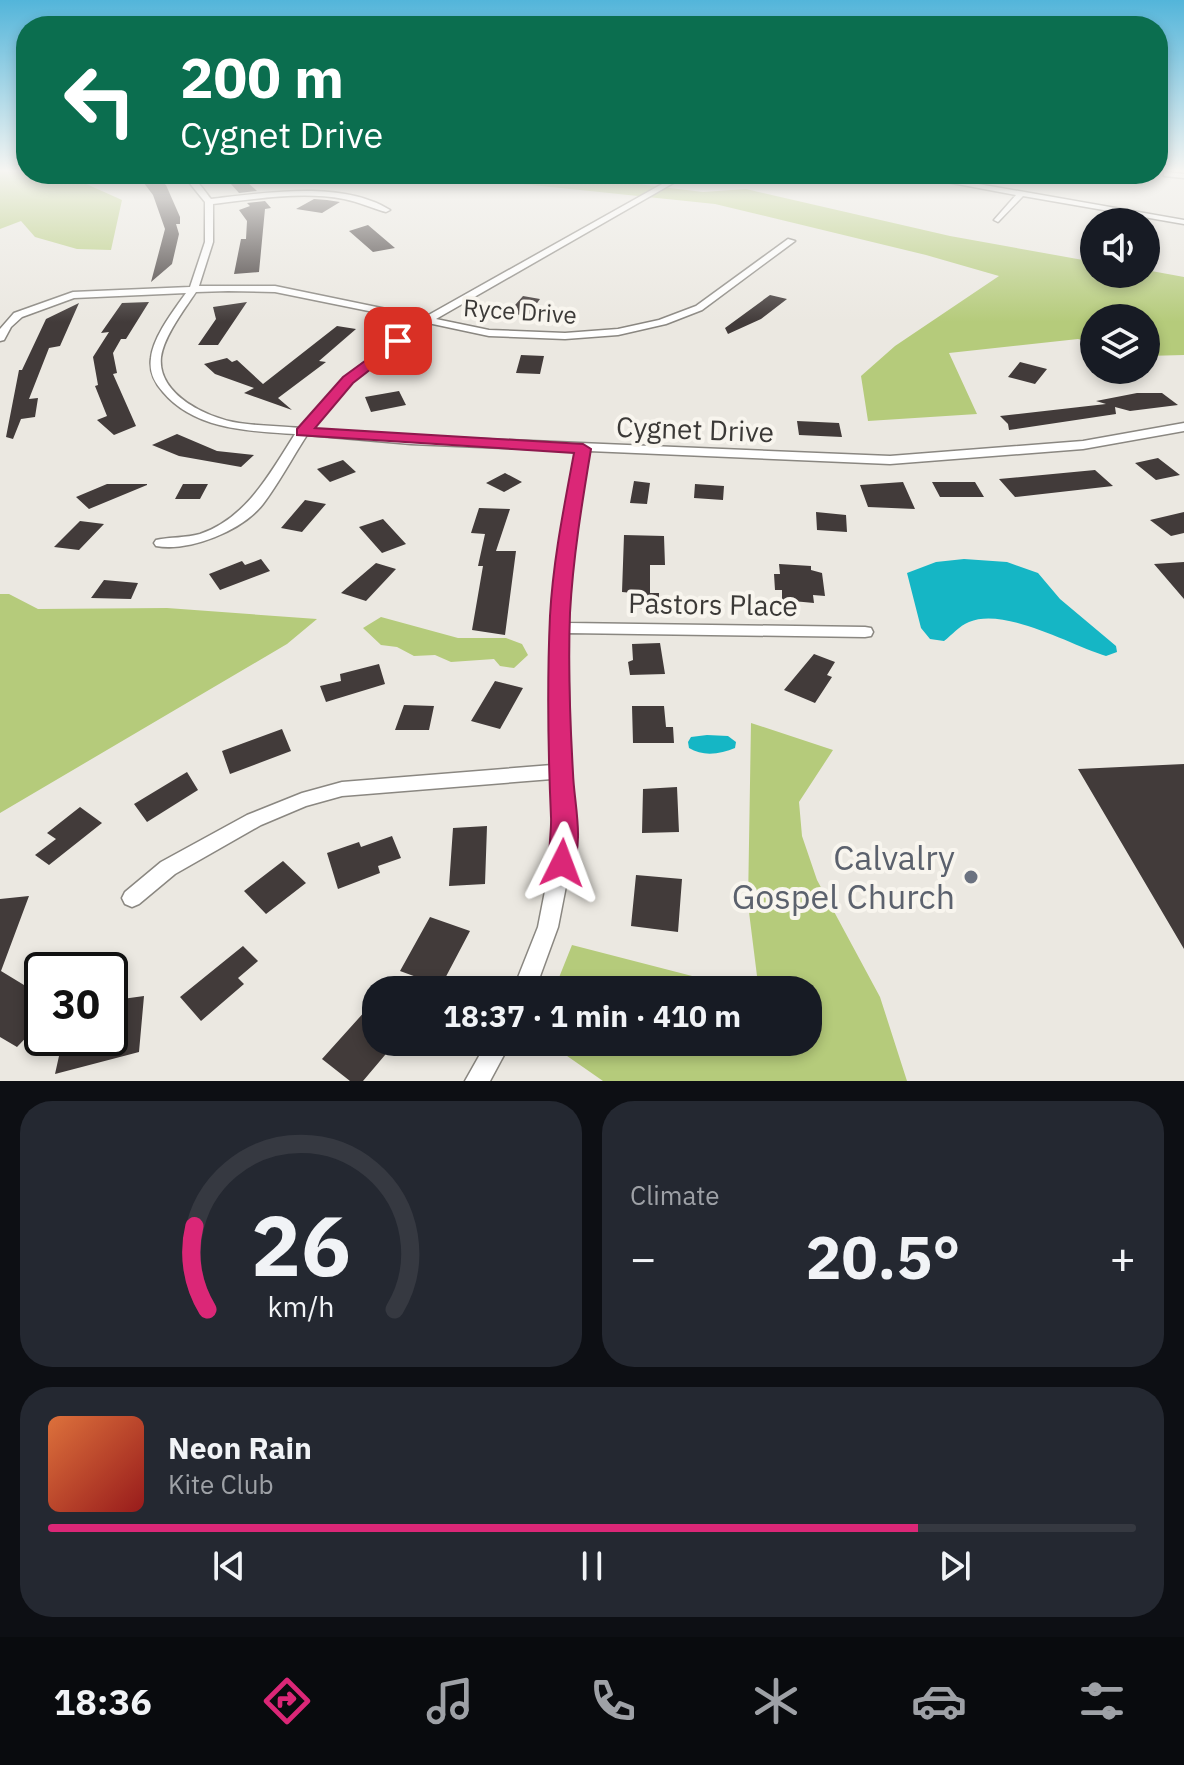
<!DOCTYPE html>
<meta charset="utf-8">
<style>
:root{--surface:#171b24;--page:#242831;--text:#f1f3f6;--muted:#9ea1a6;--line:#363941;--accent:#db2777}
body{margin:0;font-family:"IBM Plex Sans",sans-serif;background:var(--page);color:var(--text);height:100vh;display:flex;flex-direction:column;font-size:30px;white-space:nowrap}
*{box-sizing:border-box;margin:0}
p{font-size:26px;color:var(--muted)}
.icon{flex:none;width:44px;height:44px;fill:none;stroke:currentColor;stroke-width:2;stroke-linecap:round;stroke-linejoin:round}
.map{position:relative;height:1081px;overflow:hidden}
.drawer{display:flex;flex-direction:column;gap:20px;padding:20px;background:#0d0f14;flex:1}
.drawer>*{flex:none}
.banner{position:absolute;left:16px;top:16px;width:1152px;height:168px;border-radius:32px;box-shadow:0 4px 12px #0003;background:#0b6e4f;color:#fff;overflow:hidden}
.tools{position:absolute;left:1080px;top:208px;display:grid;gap:16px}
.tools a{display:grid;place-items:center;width:80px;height:80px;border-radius:50%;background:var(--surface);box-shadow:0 4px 12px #0003;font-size:40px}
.speed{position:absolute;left:24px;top:952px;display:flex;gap:16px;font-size:40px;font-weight:700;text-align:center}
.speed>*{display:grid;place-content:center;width:104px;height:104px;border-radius:50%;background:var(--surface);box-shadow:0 4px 12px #0003;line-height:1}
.speed .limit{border:4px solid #111;border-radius:12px;background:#fff;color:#111}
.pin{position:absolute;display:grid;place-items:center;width:68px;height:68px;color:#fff;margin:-34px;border-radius:16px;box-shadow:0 4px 12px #0006}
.me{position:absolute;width:88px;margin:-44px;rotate:3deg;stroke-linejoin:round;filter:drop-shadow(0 0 6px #0008)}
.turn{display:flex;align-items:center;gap:28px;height:168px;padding:0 32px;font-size:36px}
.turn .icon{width:104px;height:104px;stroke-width:2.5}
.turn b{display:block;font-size:56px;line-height:68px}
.big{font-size:60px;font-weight:800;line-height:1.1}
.drawer .widget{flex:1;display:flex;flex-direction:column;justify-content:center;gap:12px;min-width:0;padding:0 28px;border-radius:32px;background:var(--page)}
.drawer .dial{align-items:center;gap:0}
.dial svg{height:208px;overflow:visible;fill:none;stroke:var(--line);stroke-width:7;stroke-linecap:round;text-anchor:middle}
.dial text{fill:var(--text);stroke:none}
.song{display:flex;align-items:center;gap:24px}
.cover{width:96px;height:96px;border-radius:12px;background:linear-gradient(135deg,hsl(20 70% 55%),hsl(0 70% 35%))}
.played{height:8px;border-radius:4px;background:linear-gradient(90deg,var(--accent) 80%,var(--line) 80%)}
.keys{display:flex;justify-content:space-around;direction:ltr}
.heat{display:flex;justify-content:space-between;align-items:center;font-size:44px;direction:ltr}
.drawer .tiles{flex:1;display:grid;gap:20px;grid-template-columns:1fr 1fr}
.widget:last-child{grid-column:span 2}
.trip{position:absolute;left:362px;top:976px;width:460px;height:80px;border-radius:32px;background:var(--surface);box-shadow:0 4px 12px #0003;font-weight:800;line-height:80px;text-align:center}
.tabs{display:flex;height:128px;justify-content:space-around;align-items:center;background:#090b0e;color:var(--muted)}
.tabs .icon{width:56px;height:56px}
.tabs .selected{color:var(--accent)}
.tabs b{font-size:36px;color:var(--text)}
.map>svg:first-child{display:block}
</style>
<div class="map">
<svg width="1184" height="1081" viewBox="0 0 1184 1081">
<rect width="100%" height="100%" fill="#ebe8e1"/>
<path fill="#b5cb7b" d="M0,171L64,174L122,200L111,250L77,249L35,237L21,221L0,229Z
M427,174H555L703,192L746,189L950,236L1094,262V274H1146V270L1184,277V355L1146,356V318H1094V343L1078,339L949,353L977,414L868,421L861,376L895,346L999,276L926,255L715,204Z
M0,594H9L38,609L167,608L317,619L287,644L0,813Z
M381,617L458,638H506L522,644L528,655L514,668L500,666L494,659L451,662L435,655L414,656L397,647L381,645L363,628Z
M751,723L833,750L799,802L802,836L817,880L880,997L907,1081H603L547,1042H808V990H554L572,945L696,977L758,984L748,904Z"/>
<path fill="#15b6c5" d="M964,559L1007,562L1038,573L1060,599L1116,646L1117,652L1106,656C1070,645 1005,607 969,622C959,626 952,635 944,641L930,639L921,628L907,573L936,562Z
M707,735L728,736L736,742L735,748C721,754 703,757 689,748L688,742L691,737Z"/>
<path fill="#423b3a" d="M137,174H150L166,185L180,217V224H176L179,234L172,264L151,282L165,229L153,195Z
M222,174H238L257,191L239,193Z
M314,199L327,200L340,202L322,213L296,209Z
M265,201L271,208L265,209L259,272L234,274L241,239H246L247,221L239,210L250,206L247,203Z
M368,225L395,248L373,252L349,231Z
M770,295L787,299L761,319L728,334L725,328Z
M523,296L540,299L528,316L508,313Z
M149,302L126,339H121L113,353L117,373L113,374L136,426L114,435L97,420L107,416L95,386L98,385L93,357L109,332L101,333L122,303Z
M247,302L218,345H198L216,319L213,307Z
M79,303L60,346L49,348L29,399L38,398L35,417L21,419L13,439L6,437L19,370H22L46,319Z
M337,326L356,329L319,361L326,362L278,398L292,410L244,393L254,388L215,374L204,364L227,358L232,362L237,360L263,384Z
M521,355L544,356L540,374L516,373Z
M1020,362L1047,369L1035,384L1008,377Z
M399,391L406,405L371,412L365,397Z
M1137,393H1162L1178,405L1130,411L1115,407L1116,414L1009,430L1008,424L1000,416L1106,404L1096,401Z
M797,421L839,423L842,437L799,435Z
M177,434L217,451L254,455L241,467L179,456L152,445Z
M1158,458L1180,475L1156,480L1135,463Z
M343,460L356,472L330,482L317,469Z
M1095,470L1113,486L1015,497L999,479Z
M505,473L522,482L504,492L486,483Z
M634,481L650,483L647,504L630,503Z
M903,482L915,509L868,507L860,485Z
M932,482H975L984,497H940Z
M107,484H147V485L89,509L76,497Z
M183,484H208L200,499H175Z
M695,484L724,486L723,500L694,498Z
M305,500L326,504L302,532L281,528Z
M479,508L510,509L496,551H516L505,635L472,630L483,566H478L485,534L471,533Z
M816,512L846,515L847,532L817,530Z
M1184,512V533L1171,536L1150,520Z
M383,519L406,544L382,553L359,527Z
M80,521L104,524L79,550L54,547Z
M624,535L664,536L665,565H650V593H659V609L632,608L633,593L622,592Z
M261,559L270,571L220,590L209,574L242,561L245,565Z
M1184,562V599L1154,564Z
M376,563L396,569L366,601L341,593Z
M779,564L811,566V570L822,573L825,596L813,595L814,603L782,600V590H775L774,574H780Z
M104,580L138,583L131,599L91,598Z
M660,643L665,674L630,675L628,662L633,660L632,644Z
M814,654L835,662L827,675L832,677L815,703L784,690Z
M379,664L385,684L326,702L320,686L341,681L340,674Z
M495,681L523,688L500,729L471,721Z
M404,705L434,706L429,730H395Z
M632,706H664L666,727H673L674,743H633Z
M282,729L291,751L230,774L222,751Z
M1184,764V949L1078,769Z
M187,772L198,790L147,822L134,804Z
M677,787L679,832L642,833L643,789Z
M80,807L102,823L49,865L35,855L56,839L47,833Z
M487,826L485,884L449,886L453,828Z
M392,836L401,858L378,866L380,873L338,889L327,853L359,842L361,847Z
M283,861L306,883L266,914L244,891Z
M636,875L682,879L678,932L631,926Z
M29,896L1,971L42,996V1021L17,1047L0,1037V899Z
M430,917L470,931L441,986L400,971Z
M243,946L258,961L238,978L244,984L201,1021L180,997Z
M144,996L139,1052L55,1074L63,1038H110V1016L115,1000Z
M376,999V1042H396L363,1081H350L322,1059Z"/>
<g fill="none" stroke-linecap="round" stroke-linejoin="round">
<g stroke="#8a8781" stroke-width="3">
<path id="street" d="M1167,172L1184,174V178L1164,176V172Z
M179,174C195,174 202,188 211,199C265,193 342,180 390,210L386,212C372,208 359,202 344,199C301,191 256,199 213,204V242L199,286H275L425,317L680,174H689L436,319L489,330L565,333L618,329L659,320L696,306L788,239L795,241L702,310L666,324L618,335L565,339L489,336L428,323L352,382L312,429L411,436L890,456L1083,441L1184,423V431L1083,449L890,464L589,451L573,550L568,623L865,627L871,628L873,632L871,636L865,637L568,633L570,771L575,840L558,927L535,990H513L538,927L555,840L552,779L342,796L306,806L261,825L175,874L139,904L132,907L125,904L122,898L125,892L161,862L247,815L302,793L342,782L552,765V615L559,550L577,451L411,444L307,435C292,458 279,483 263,504C242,531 189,552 156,546L154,543L156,540C170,537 186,538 200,534C247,518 270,473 295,434C249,431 195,430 163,392C154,382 149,372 151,358C153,337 174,310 186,293L74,298L22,317L11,327L4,340L0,341V329L14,313L73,292L190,287L205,242V202L188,181ZM228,291L275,292L418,321L344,378L300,428C280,426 259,426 239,423C208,418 157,395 161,357C164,336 184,310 196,292Z
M904,174H921L1184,220V224L1023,196L998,222L994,220L1016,195Z
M487,1042H511L490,1081H465Z"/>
</g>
<use href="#street" fill="#fff" fill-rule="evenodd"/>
</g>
<linearGradient id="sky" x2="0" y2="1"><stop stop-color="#53b5da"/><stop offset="0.53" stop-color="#f6f5f2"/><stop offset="1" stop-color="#f6f5f2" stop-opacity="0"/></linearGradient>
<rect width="1184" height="322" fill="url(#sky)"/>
<path fill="#db2777" stroke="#8e194d" stroke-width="2" d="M398,337L403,338V344L353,383L315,428L583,444L591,449C582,503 573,558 570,613C568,666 570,721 573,773C574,804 585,842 571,870L562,874L553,870C546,856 552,833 551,817C548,750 547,682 550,616C553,561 564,507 574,453L297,435V429L343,377Z"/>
<circle fill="#6b7280" stroke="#f8f5ee" stroke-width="3" cx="971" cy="877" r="8"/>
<g text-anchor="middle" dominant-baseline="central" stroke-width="8" stroke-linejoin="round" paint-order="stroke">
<g font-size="24" fill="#3b3937" stroke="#f8f5ee">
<text transform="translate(520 311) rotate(4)">Ryce Drive</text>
</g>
<g font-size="28" fill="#3b3937" stroke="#f8f5ee">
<text transform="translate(695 429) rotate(2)">Cygnet Drive</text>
<text transform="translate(713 604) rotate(1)">Pastors Place</text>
</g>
<g font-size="34" fill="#5b616d" stroke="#f8f5ee" text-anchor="end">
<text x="955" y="857">Calvalry<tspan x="955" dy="39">Gospel Church</tspan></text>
</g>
</g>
</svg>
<div class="tools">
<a><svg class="icon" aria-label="sound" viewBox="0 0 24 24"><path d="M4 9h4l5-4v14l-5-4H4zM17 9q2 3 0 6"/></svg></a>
<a><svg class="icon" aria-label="layers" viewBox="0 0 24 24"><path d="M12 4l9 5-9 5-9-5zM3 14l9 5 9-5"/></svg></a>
</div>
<div class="speed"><div class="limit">30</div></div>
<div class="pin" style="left:398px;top:341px;background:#d93025"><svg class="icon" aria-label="arrive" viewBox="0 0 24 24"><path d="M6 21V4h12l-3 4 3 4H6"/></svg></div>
<svg class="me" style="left:562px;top:863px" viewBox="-20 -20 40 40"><path d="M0-17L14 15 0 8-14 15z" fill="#db2777" stroke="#fff" stroke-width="4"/></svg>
<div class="trip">18:37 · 1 min · 410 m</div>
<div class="banner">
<div class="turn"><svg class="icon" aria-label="left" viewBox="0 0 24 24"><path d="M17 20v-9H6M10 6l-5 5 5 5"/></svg><div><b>200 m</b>Cygnet Drive</div></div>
</div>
</div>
<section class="drawer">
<div class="tiles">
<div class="widget dial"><svg viewBox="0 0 100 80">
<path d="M14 69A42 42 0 1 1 86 69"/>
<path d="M14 69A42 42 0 0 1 9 37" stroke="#db2777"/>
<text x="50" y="56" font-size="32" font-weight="700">26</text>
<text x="50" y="72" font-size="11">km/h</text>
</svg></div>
<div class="widget"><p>Climate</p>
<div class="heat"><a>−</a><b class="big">20.5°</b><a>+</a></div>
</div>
<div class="widget">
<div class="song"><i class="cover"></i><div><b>Neon Rain</b><p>Kite Club</p></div></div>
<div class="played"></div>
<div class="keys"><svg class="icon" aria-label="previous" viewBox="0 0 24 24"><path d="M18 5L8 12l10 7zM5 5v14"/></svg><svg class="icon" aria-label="pause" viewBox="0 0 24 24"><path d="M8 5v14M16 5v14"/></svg><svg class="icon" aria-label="next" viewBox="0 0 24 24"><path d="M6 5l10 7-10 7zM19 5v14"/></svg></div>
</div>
</div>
</section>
<nav class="tabs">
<b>18:36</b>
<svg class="icon selected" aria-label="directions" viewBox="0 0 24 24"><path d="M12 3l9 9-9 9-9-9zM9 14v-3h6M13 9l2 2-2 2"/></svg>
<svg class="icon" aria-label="music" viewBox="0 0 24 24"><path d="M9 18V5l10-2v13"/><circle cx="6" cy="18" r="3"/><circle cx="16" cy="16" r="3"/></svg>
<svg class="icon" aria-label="phone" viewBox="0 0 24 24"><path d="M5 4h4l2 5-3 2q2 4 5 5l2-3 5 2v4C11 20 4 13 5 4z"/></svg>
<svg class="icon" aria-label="climate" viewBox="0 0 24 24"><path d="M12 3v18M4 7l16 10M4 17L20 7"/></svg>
<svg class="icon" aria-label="car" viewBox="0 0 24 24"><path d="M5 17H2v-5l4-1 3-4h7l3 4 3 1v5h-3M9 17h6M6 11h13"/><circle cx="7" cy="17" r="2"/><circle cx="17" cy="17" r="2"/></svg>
<svg class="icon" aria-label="filters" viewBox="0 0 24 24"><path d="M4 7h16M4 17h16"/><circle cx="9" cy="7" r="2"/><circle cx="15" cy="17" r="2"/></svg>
</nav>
